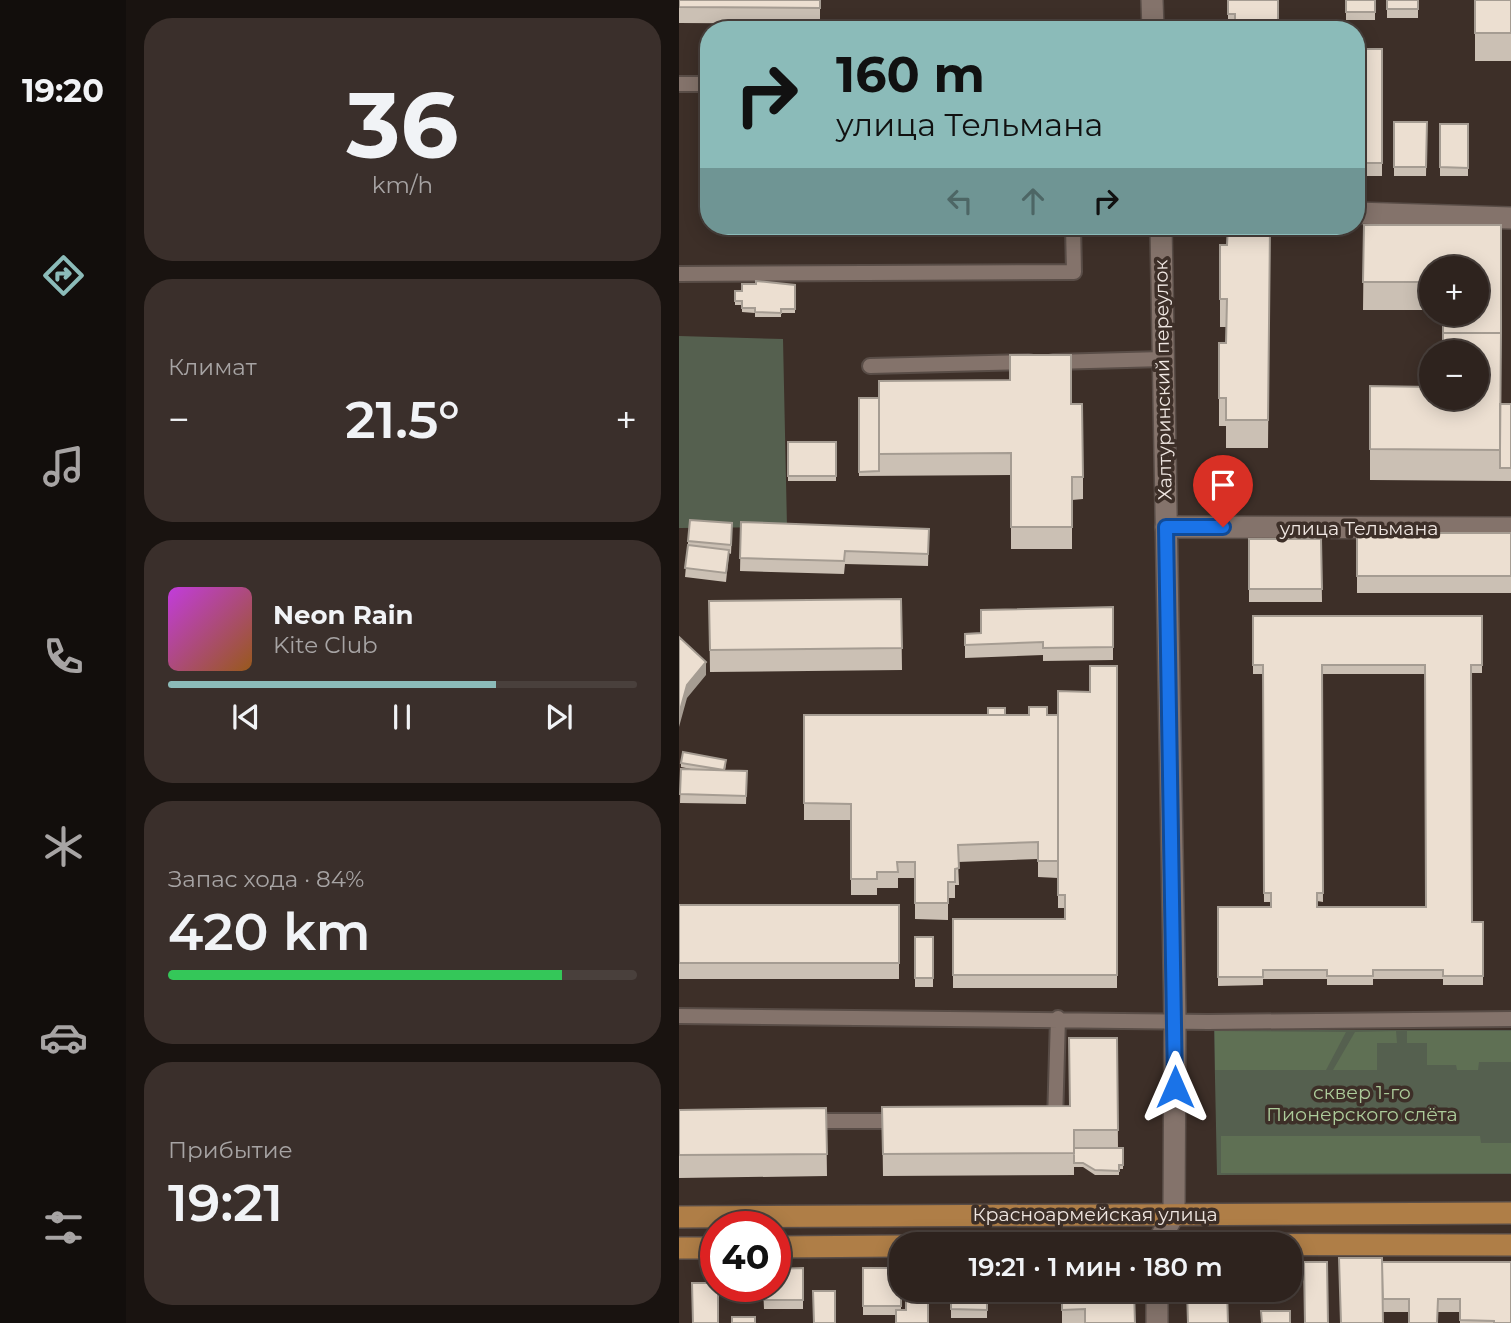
<!DOCTYPE html>
<html lang="ru">
<meta charset="utf-8">
<style>
:root{--surface:#2e231e;--page:#3a2f2b;--text:#f1f3f6;--muted:#a7a4a4;--line:#49403c;--accent:#8bbbb9}
body{margin:0;font-family:Montserrat,sans-serif;background:var(--page);color:var(--text);height:100vh;display:flex;flex-direction:column;font-size:26px;white-space:nowrap}
*{box-sizing:border-box;margin:0}
p{font-size:23px;color:var(--muted)}
.icon{flex:none;width:38px;height:38px;fill:none;stroke:currentColor;stroke-width:2;stroke-linecap:round;stroke-linejoin:round}
.map{position:relative;flex:1;overflow:hidden}
.panel{display:flex;flex-direction:column;gap:18px;padding:18px;background:#191310;width:553px}
.panel>*{flex:none}
.top-card{position:absolute;left:21px;top:21px;width:665px;height:214px;border-radius:28px;box-shadow:0 4px 18px #0003,0 0 0 2px var(--line);background:#8bbbb9;color:#111;overflow:hidden}
.buttons{position:absolute;left:740px;top:256px;display:grid;gap:14px}
.buttons a{display:grid;place-items:center;width:70px;height:70px;border-radius:50%;background:var(--surface);box-shadow:0 4px 18px #0003,0 0 0 2px var(--line);font-size:35px}
.speed{position:absolute;left:21px;top:1211px;display:flex;gap:14px;font-size:35px;font-weight:700;text-align:center}
.speed>*{display:grid;place-content:center;width:91px;height:91px;border-radius:50%;background:var(--surface);box-shadow:0 4px 18px #0003,0 0 0 2px var(--line);line-height:1}
.speed .limit{border:10px solid #d22;background:#fff;color:#111}
.pin{position:absolute;display:grid;place-items:center;width:60px;height:60px;color:#fff;margin:-72px -30px;border-radius:50% 50% 50% 0;rotate:-45deg;box-shadow:0 0 7px #0007}
.pin .icon{rotate:45deg}
.me{position:absolute;width:77px;margin:-38px;rotate:0deg;stroke-linejoin:round;filter:drop-shadow(0 0 5px #0008)}
.turn{display:flex;align-items:center;gap:24px;height:147px;padding:0 21px;font-size:32px}
.turn .icon{width:91px;height:91px;stroke-width:2.5}
.turn b{display:block;font-size:49px;line-height:60px}
.lanes{display:flex;align-items:center;height:66px;padding:0 21px;background:#0003;justify-content:center;gap:35px;direction:ltr}
.lanes .off{opacity:.35}
.big{font-size:52px;font-weight:600;line-height:1.1}
.panel .card{flex:1;display:flex;flex-direction:column;justify-content:center;gap:10px;min-width:0;padding:0 24px;border-radius:28px;background:var(--page)}
.panel .dial{align-items:center;gap:0}
.dial b{font-size:91px;line-height:1}
.song{display:flex;align-items:center;gap:21px}
.cover{width:84px;height:84px;border-radius:10px;background:linear-gradient(135deg,hsl(290 70% 55%),hsl(30 70% 35%))}
.played{height:7px;border-radius:4px;background:linear-gradient(90deg,var(--accent) 70%,var(--line) 70%)}
.keys{display:flex;justify-content:space-around;direction:ltr}
.heat{display:flex;justify-content:space-between;align-items:center;font-size:38px;direction:ltr}
.charge{height:10px;border-radius:5px;background:linear-gradient(90deg,#34c759 84%,var(--line) 0)}
.trip{position:absolute;left:210px;top:1232px;width:413px;height:70px;border-radius:28px;background:var(--surface);box-shadow:0 4px 18px #0003,0 0 0 2px var(--line);font-weight:600;line-height:70px;text-align:center}
main{display:flex;flex:1;min-height:0}
.tabs{display:flex;flex-direction:column;width:126px;justify-content:space-around;align-items:center;background:#120e0c;color:var(--muted)}
.tabs .icon{width:49px;height:49px}
.tabs .selected{color:var(--accent)}
.tabs b{font-size:32px;color:var(--text)}
.map>svg:first-child{display:block}
</style>
<main>
<nav class="tabs">
<b>19:20</b>
<svg class="icon selected" aria-label="directions" viewBox="0 0 24 24"><path d="M12 3l9 9-9 9-9-9zM9 14v-3h6M13 9l2 2-2 2"/></svg>
<svg class="icon" aria-label="music" viewBox="0 0 24 24"><path d="M9 18V5l10-2v13"/><circle cx="6" cy="18" r="3"/><circle cx="16" cy="16" r="3"/></svg>
<svg class="icon" aria-label="phone" viewBox="0 0 24 24"><path d="M5 4h4l2 5-3 2q2 4 5 5l2-3 5 2v4C11 20 4 13 5 4z"/></svg>
<svg class="icon" aria-label="climate" viewBox="0 0 24 24"><path d="M12 3v18M4 7l16 10M4 17L20 7"/></svg>
<svg class="icon" aria-label="car" viewBox="0 0 24 24"><path d="M5 17H2v-5l4-1 3-4h7l3 4 3 1v5h-3M9 17h6M6 11h13"/><circle cx="7" cy="17" r="2"/><circle cx="17" cy="17" r="2"/></svg>
<svg class="icon" aria-label="filters" viewBox="0 0 24 24"><path d="M4 7h16M4 17h16"/><circle cx="9" cy="7" r="2"/><circle cx="15" cy="17" r="2"/></svg>
</nav>
<section class="panel">
<div class="card dial"><b>36</b><p>km/h</p></div>
<div class="card"><p>Климат</p>
<div class="heat"><a>−</a><b class="big">21.5°</b><a>+</a></div>
</div>
<div class="card">
<div class="song"><i class="cover"></i><div><b>Neon Rain</b><p>Kite Club</p></div></div>
<div class="played"></div>
<div class="keys"><svg class="icon" aria-label="previous" viewBox="0 0 24 24"><path d="M18 5L8 12l10 7zM5 5v14"/></svg><svg class="icon" aria-label="pause" viewBox="0 0 24 24"><path d="M8 5v14M16 5v14"/></svg><svg class="icon" aria-label="next" viewBox="0 0 24 24"><path d="M6 5l10 7-10 7zM19 5v14"/></svg></div>
</div>
<div class="card"><p>Запас хода · 84%</p><b class="big">420 km</b><div class="charge"></div></div>
<div class="card"><p>Прибытие</p><b class="big">19:21</b></div>
</section>
<div class="map">
<svg width="832" height="1323" viewBox="0 0 832 1323">
<rect width="100%" height="100%" fill="#3d2f28"/>
<path fill="#55604f" d="M0,336L104,339L108,527L0,528Z
M535,1030H832V1174L538,1175Z"/>
<path fill="#5f7054" d="M536,1031L667,1032L647,1070H536Z
M717,1031L718,1043H698V1070H654L676,1032Z
M728,1031H832V1062H800L799,1070H778L777,1065H748V1043H728Z
M542,1136H801L802,1143H832V1173H542Z"/>
<g fill="none" stroke-linecap="round" stroke-linejoin="round">
<g stroke="#594d47" stroke-width="18">
<path id="service" d="M0,84H30
M0,274L395,272L394,226
M374,362L484,359
M191,366L350,362
M0,1016L529,1022L832,1019
M131,1121H223
M376,1121L379,1018"/>
</g>
<g stroke="#594d47" stroke-width="24">
<path id="minor" d="M677,213L832,218
M487,527L832,528"/>
</g>
<g stroke="#594d47" stroke-width="24">
<path id="tertiary" d="M473,0L474,30
M478,1244L495,1214L496,1020L482,226
M478,1323V1290"/>
</g>
<g stroke="#594d47" stroke-width="24">
<path id="primary" d="M0,1217L832,1213
M391,1244L832,1245
M96,1247L222,1246
M0,1248H37"/>
</g>
<use href="#service" stroke="#84736b" stroke-width="14"/>
<use href="#minor" stroke="#84736b" stroke-width="21"/>
<use href="#tertiary" stroke="#84736b" stroke-width="21"/>
<use href="#primary" stroke="#af7e47" stroke-width="21"/>
</g>
<path fill="#cbc0b4" fill-rule="evenodd" d="M0,0H141V24L0,23Z
M549,0L599,30H549Z
M667,0H696V20H667Z
M708,0H739V18H708Z
M796,0H832V61H796Z
M677,49H703V176H681V167H677Z
M715,122H748L747,176H715Z
M761,124H789V176H761Z
M685,225H822L821,404H832V481L691,480V386L798,397V313L752,268V310H684Z
M591,227L589,448H547V426H540V398L547,343V327H541V245H548Z
M116,285V313H102V317H76V313L63,312V305H56V291Z
M180,403L392,404L404,477V499L393,500V549H332V475L180,476Z
M109,442H157V481H109Z
M11,520L53,532L52,554L50,553L47,582L6,577Z
M62,522L250,529L249,566L166,564L165,574L61,571Z
M678,533H832V593H678Z
M570,539H642L643,602H570Z
M222,599L223,670L31,672L30,601Z
M434,607V660L364,661V655L286,658V634L302,633Z
M574,616H803V673H792L793,922H804V985H764V979H694V985H648V979H584V985L539,986V907H592V902H585L584,674H574ZM643,674H746L747,907H638V901L644,902Z
M438,666V988H274V919H386V908H379V878L359,877V859L279,862L280,885H276V898H269V920L236,919V878H219V888H198V895H172V820H125V715H379L411,692Z
M2,763L47,764L46,770L68,771L67,804L1,803L2,769L17,770L2,767Z
M0,905H220V979H0Z
M236,937H254V987H236Z
M438,1038L439,1148H444V1169H440V1175H416L404,1167H395V1175L204,1176L203,1107L390,1106Z
M147,1108L148,1176L0,1178V1110Z
M703,1262L832,1323H781V1312H704Z
M124,1268V1309H85L84,1286Z
M184,1268H222V1310H227V1290H258V1292H249V1323L217,1315H184Z
M272,1290H308V1318H272Z
M383,1290L456,1323H383Z
M508,1290H563V1295H548Z"/>
<path fill="#a59c92" d="M27,662V675L8,698L0,727V714L8,685Z"/>
<path fill="#ecdfd1" stroke="#a59c92" stroke-width="2" fill-rule="evenodd" d="M0,0H141V8L0,7Z
M549,0H599V30H556V14H549Z
M667,0H696V12H667Z
M708,0H739V9H708Z
M796,0H832V33H796Z
M677,49H703V163H681V154H677Z
M715,122H748L747,167H715Z
M761,124H789V168L761,167Z
M685,225H822V333H764V313H798V268H752V282H684Z
M549,226L591,227L589,420H547V398H540V343H547L548,299H541V245H548Z
M77,281L116,285V309H102V313L76,312V308H63V301H56V291H63V284H77Z
M764,333H822L821,450L691,449V386L752,387V397H798V352H764Z
M331,355H392V404H403L404,477H393V527H332V453L200,454V381L331,380Z
M180,398H200V471L180,472Z
M821,404H832V468H821Z
M109,442H157V476H109Z
M11,520L53,523L52,545L9,541Z
M62,522L250,529L249,554L166,551L165,561L61,558Z
M678,533H832V576H678Z
M570,539H642L643,589H570Z
M9,545L50,550L47,573L6,568Z
M222,599L223,648L31,650L30,601Z
M434,607V647L364,648V642L286,645V634L302,633V610Z
M574,616H803V665H792L793,922H804V976H764V970H694V976H648V970H584V977H539V907H592V893H585L584,665H574ZM643,665H746L747,907H638V893H644Z
M0,637L27,662L8,685L0,714Z
M411,666H438V975H274V919H386V895H379V691L411,692Z
M350,707H368V715H379V861H359V842L279,845L280,868L276,869V882H269V903H236V862H218L219,872H198V879H172V804L125,803V715H350Z
M309,708H326V715H309Z
M4,752L47,760L45,770L2,763Z
M2,769L68,771L67,796L1,794Z
M0,905H220V963H0Z
M236,937H254V978H236Z
M390,1038H438L439,1130H395V1153L204,1154L203,1107L391,1106Z
M147,1108L148,1154L0,1155V1110Z
M395,1148H444V1165H440V1171L416,1170L404,1163H395Z
M660,1258H703L704,1323H662Z
M625,1262H648L649,1323H626Z
M703,1262H832V1323H815V1321L781,1320V1299H759L758,1323H730V1299H704Z
M124,1268V1300H85L84,1286H96V1269Z
M184,1268H222V1306H184Z
M13,1283H37V1286H39V1323H14Z
M227,1290H249V1323H217V1310H227Z
M272,1290H308V1310L272,1309Z
M383,1290H455L456,1323H406V1309L383,1310Z
M508,1290H563H548L549,1323H509Z
M134,1291H156V1323H135Z
M582,1311H611V1323H583Z
M53,1317H76V1323H53Z"/>
<g fill="none" stroke-linecap="round" stroke-linejoin="round">
<g stroke="#114b97" stroke-width="18">
<path id="route" d="M496,1087L487,527H544"/>
</g>
<use href="#route" stroke="#1a73e8" stroke-width="12"/>
</g>
<g text-anchor="middle" dominant-baseline="central" stroke-width="7" stroke-linejoin="round" paint-order="stroke">
<g font-size="19" fill="#efe6e1" stroke="#3d2f28">
<text transform="translate(484 380) rotate(-91)">Халтуринский переулок</text>
<text x="680" y="528">улица Тельмана</text>
<text x="416" y="1214">Красноармейская улица</text>
</g>
<g font-size="19" fill="#adcc9a" stroke="#3d2f28">
<text x="683" y="1092">сквер 1-го<tspan x="683" dy="22">Пионерского слёта</tspan></text>
</g>
</g>
</svg>
<div class="buttons">
<a>+</a>
<a>−</a>
</div>
<div class="speed"><div class="limit">40</div></div>
<div class="pin" style="left:544px;top:527px;background:#d93025"><svg class="icon" aria-label="arrive" viewBox="0 0 24 24"><path d="M6 21V4h12l-3 4 3 4H6"/></svg></div>
<svg class="me" style="left:496px;top:1087px" viewBox="-20 -20 40 40"><path d="M0-17L14 15 0 8-14 15z" fill="#1a73e8" stroke="#fff" stroke-width="4"/></svg>
<div class="trip">19:21 · 1 мин · 180 m</div>
<div class="top-card">
<div class="turn"><svg class="icon" aria-label="right" viewBox="0 0 24 24"><path d="M7 20v-9h11M14 6l5 5-5 5"/></svg><div><b>160 m</b>улица Тельмана</div></div>
<div class="lanes"><svg class="icon off" aria-label="left" viewBox="0 0 24 24"><path d="M17 20v-9H6M10 6l-5 5 5 5"/></svg><svg class="icon off" aria-label="ahead" viewBox="0 0 24 24"><path d="M12 20V5M6 11l6-6 6 6"/></svg><svg class="icon" aria-label="right" viewBox="0 0 24 24"><path d="M7 20v-9h11M14 6l5 5-5 5"/></svg></div>
</div>
</div>
</main>
